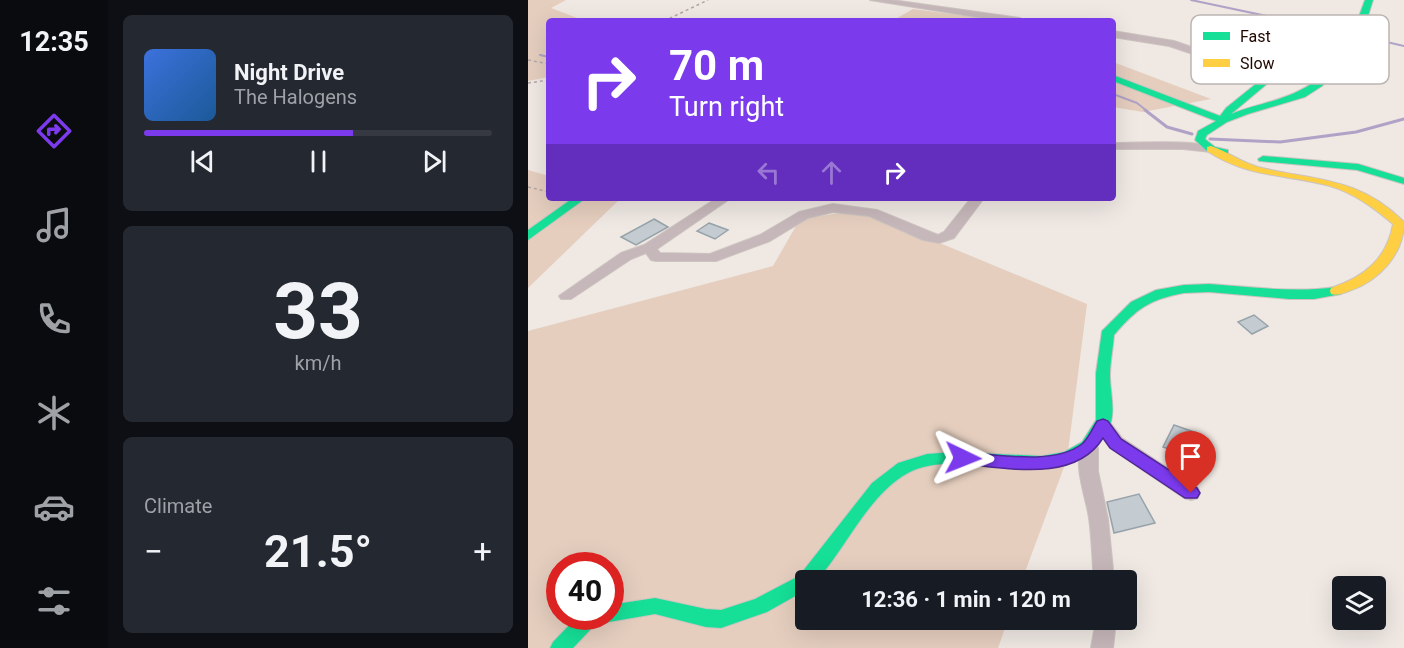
<!DOCTYPE html>
<meta charset="utf-8">
<style>
:root{--surface:#171b24;--page:#242831;--text:#f1f3f6;--muted:#9ea1a6;--line:#363941;--accent:#7c3aed}
body{margin:0;font-family:Roboto,sans-serif;background:var(--page);color:var(--text);height:100vh;display:flex;flex-direction:column;font-size:22px;white-space:nowrap}
*{box-sizing:border-box;margin:0}
p{font-size:20px;color:var(--muted)}
.icon{flex:none;width:33px;height:33px;fill:none;stroke:currentColor;stroke-width:2;stroke-linecap:round;stroke-linejoin:round}
.map{position:relative;flex:1;overflow:hidden}
.drawer{display:flex;flex-direction:column;gap:15px;padding:15px;background:#0d0f14;width:420px}
.drawer>*{flex:none}
.guide{position:absolute;left:18px;top:18px;width:570px;height:183px;border-radius:6px;box-shadow:0 6px 24px #0002;background:#7c3aed;color:#fff;overflow:hidden}
.buttons{position:absolute;left:804px;top:576px;display:grid;gap:12px}
.buttons a{display:grid;place-items:center;width:54px;height:54px;border-radius:6px;background:var(--surface);box-shadow:0 6px 24px #0002;font-size:30px}
.speed{position:absolute;left:18px;top:552px;display:flex;gap:12px;font-size:30px;font-weight:700;text-align:center}
.speed>*{display:grid;place-content:center;width:78px;height:78px;border-radius:50%;background:var(--surface);box-shadow:0 6px 24px #0002;line-height:1}
.speed .limit{border:9px solid #d22;background:#fff;color:#111}
.pin{position:absolute;display:grid;place-items:center;width:51px;height:51px;color:#fff;margin:-62px -26px;border-radius:50% 50% 50% 0;rotate:-45deg;box-shadow:0 0 6px #0007}
.pin .icon{rotate:45deg}
.me{position:absolute;width:66px;margin:-33px;rotate:92deg;stroke-linejoin:round;filter:drop-shadow(0 0 4px #0008)}
.turn{display:flex;align-items:center;gap:21px;height:126px;padding:0 24px;font-size:27px}
.turn .icon{width:78px;height:78px;stroke-width:2.5}
.turn b{display:block;font-size:42px;line-height:51px}
.lanes{display:flex;align-items:center;height:57px;padding:0 24px;background:#0003;justify-content:center;gap:30px;direction:ltr}
.lanes .off{opacity:.35}
.big{font-size:45px;font-weight:700;line-height:1.1}
.drawer .widget{flex:1;display:flex;flex-direction:column;justify-content:center;gap:9px;min-width:0;padding:0 21px;border-radius:9px;background:var(--page)}
.drawer .dial{align-items:center;gap:0}
.dial b{font-size:78px;line-height:1}
.song{display:flex;align-items:center;gap:18px}
.cover{width:72px;height:72px;border-radius:9px;background:linear-gradient(135deg,hsl(220 70% 55%),hsl(210 70% 35%))}
.played{height:6px;border-radius:3px;background:linear-gradient(90deg,var(--accent) 60%,var(--line) 60%)}
.keys{display:flex;justify-content:space-around;direction:ltr}
.heat{display:flex;justify-content:space-between;align-items:center;font-size:33px;direction:ltr}
.trip{position:absolute;left:267px;top:570px;width:342px;height:60px;border-radius:6px;background:var(--surface);box-shadow:0 6px 24px #0002;font-weight:700;line-height:60px;text-align:center}
main{display:flex;flex:1;min-height:0}
.tabs{display:flex;flex-direction:column;width:108px;justify-content:space-around;align-items:center;background:#090b0e;color:var(--muted)}
.tabs .icon{width:42px;height:42px}
.tabs .selected{color:var(--accent)}
.tabs b{font-size:27px;color:var(--text)}
.map>svg:first-child{display:block}
</style>
<main>
<nav class="tabs">
<b>12:35</b>
<svg class="icon selected" aria-label="directions" viewBox="0 0 24 24"><path d="M12 3l9 9-9 9-9-9zM9 14v-3h6M13 9l2 2-2 2"/></svg>
<svg class="icon" aria-label="music" viewBox="0 0 24 24"><path d="M9 18V5l10-2v13"/><circle cx="6" cy="18" r="3"/><circle cx="16" cy="16" r="3"/></svg>
<svg class="icon" aria-label="phone" viewBox="0 0 24 24"><path d="M5 4h4l2 5-3 2q2 4 5 5l2-3 5 2v4C11 20 4 13 5 4z"/></svg>
<svg class="icon" aria-label="climate" viewBox="0 0 24 24"><path d="M12 3v18M4 7l16 10M4 17L20 7"/></svg>
<svg class="icon" aria-label="car" viewBox="0 0 24 24"><path d="M5 17H2v-5l4-1 3-4h7l3 4 3 1v5h-3M9 17h6M6 11h13"/><circle cx="7" cy="17" r="2"/><circle cx="17" cy="17" r="2"/></svg>
<svg class="icon" aria-label="filters" viewBox="0 0 24 24"><path d="M4 7h16M4 17h16"/><circle cx="9" cy="7" r="2"/><circle cx="15" cy="17" r="2"/></svg>
</nav>
<section class="drawer">
<div class="widget">
<div class="song"><i class="cover"></i><div><b>Night Drive</b><p>The Halogens</p></div></div>
<div class="played"></div>
<div class="keys"><svg class="icon" aria-label="previous" viewBox="0 0 24 24"><path d="M18 5L8 12l10 7zM5 5v14"/></svg><svg class="icon" aria-label="pause" viewBox="0 0 24 24"><path d="M8 5v14M16 5v14"/></svg><svg class="icon" aria-label="next" viewBox="0 0 24 24"><path d="M6 5l10 7-10 7zM19 5v14"/></svg></div>
</div>
<div class="widget dial"><b>33</b><p>km/h</p></div>
<div class="widget"><p>Climate</p>
<div class="heat"><a>−</a><b class="big">21.5°</b><a>+</a></div>
</div>
</section>
<div class="map">
<svg width="876" height="648" viewBox="0 0 876 648">
<rect width="100%" height="100%" fill="#efe8e3"/>
<path fill="#e5cebe" fill-rule="evenodd" d="M0,0H38L23,8L57,21H21V77L0,81Z
M385,9L476,21H364Z
M585,62L683,99L615,112L585,107Z
M0,170L21,176V198H93L0,288Z
M332,210L559,304L539,459L494,580H278V620H480L470,648H0V331L245,266L272,219ZM32,566H82V616H32Z"/>
<g fill="none" stroke-linecap="round" stroke-linejoin="round">
<path stroke="#b0a2c6" stroke-width="2" d="M663,0L819,33
M833,36L876,46
M12,55L21,57
M585,94L609,103L619,111"/>
<path stroke="#b0a2c6" stroke-width="3" d="M617,110L639,127L664,134
M682,139L752,142L828,132L876,119"/>
</g>
<path fill="#c4cbd1" stroke="#97a3aa" stroke-width="1.5" d="M126,219L140,227L108,245L93,237Z
M181,223L200,230L187,239L169,231Z
M726,315L740,326L724,334L710,322Z
M646,425L669,433L659,455L635,447Z
M611,494L627,523L586,533L579,502Z"/>
<g fill="none" stroke-linecap="round" stroke-linejoin="round">
<g stroke="#cdc4c0" stroke-width="2">
<path id="street" d="M342,0H364L492,18L496,21H474Z
M585,31L646,41L704,61L742,81L733,83L698,65L641,46L585,37Z
M585,143C605,143 676,139 689,149L683,152L655,149H585Z
M189,198H203L129,249L132,253L182,254L232,235L271,212L305,204L349,210L410,235L416,232L443,198H456L426,238L411,243L395,240L341,216L305,212L280,218L242,241L188,261H128L123,260L118,253L103,259L43,299H33L31,296L93,253L116,245Z
M575,419L581,421L594,438L670,488L672,493L670,498L663,500L656,498L582,448L566,425L569,421Z
M561,441L567,443L570,448V471L580,519L586,580H566C564,560 564,538 561,518C558,497 544,464 555,443Z
M568,620H588L585,648H563Z"/>
</g>
<g stroke="#cdc4c0" stroke-width="2">
<path id="fast" d="M837,0H845L840,16L827,42L810,69L794,86L777,97L720,114L699,122L679,135L677,139L687,147L700,150V154L679,151L667,140L670,131L688,121L585,81V75L692,116L698,108L734,79L787,70L808,59L827,27ZM800,70C770,100 739,100 703,114L740,83L789,75Z
M735,156L830,164L876,178V184L829,170L731,161L730,159Z
M45,198H58L0,240V230Z
M681,284C724,287 766,293 808,287L814,291L813,294L786,299H761L681,292L656,293C622,299 608,309 586,335C585,349 582,362 582,376C582,391 587,407 583,422C581,427 577,432 574,437C532,501 435,443 380,473C341,494 318,548 289,580H278V590L239,612L193,628L178,627L127,614L81,622L63,629L45,648H22L25,642L50,616H82V605L127,598L178,609L193,610L227,599L271,576L344,483L370,463L399,454L427,452L514,456L536,452L554,442L568,420V373L574,331L603,302L628,290L656,285Z"/>
</g>
<g stroke="#cdc4c0" stroke-width="2">
<path id="slow" d="M683,146C699,151 712,162 730,167C787,181 830,176 876,222C876,254 851,281 821,291C815,293 810,296 803,294L802,291L803,288C836,277 859,259 865,224C846,208 826,193 802,186C758,174 720,178 679,151V147Z"/>
</g>
<path stroke="#b3a6a7" stroke-width="1.5" stroke-dasharray="3 3" stroke-linecap="butt" d="M136,21L180,0
M0,60L21,64
M0,83L21,80
M0,187L21,192"/>
<use href="#street" fill="#c6b7ba" fill-rule="evenodd"/>
<use href="#fast" fill="#16e098" fill-rule="evenodd"/>
<use href="#slow" fill="#ffcf43" fill-rule="evenodd"/>
</g>
<path fill="#7c3aed" stroke="#51269a" stroke-width="1.5" d="M575,419L580,421L593,439L669,488L672,493L669,498H657L582,448L575,438C547,483 480,468 435,464L427,458L435,452C468,454 525,466 554,444C560,439 565,428 569,421Z"/>
<rect x="663" y="15" width="198" height="69" rx="9" fill="#fff" stroke="#bcb5b2" stroke-width="1.5"/>
<rect x="675" y="32" width="27" height="8" fill="#16e098"/>
<rect x="675" y="59" width="27" height="8" fill="#ffcf43"/>
<g font-size="16" fill="#200800">
<text x="712" y="42">Fast</text>
<text x="712" y="69">Slow</text>
</g>
</svg>
<div class="buttons">
<a><svg class="icon" aria-label="layers" viewBox="0 0 24 24"><path d="M12 4l9 5-9 5-9-5zM3 14l9 5 9-5"/></svg></a>
</div>
<div class="speed"><div class="limit">40</div></div>
<div class="pin" style="left:663px;top:493px;background:#d93025"><svg class="icon" aria-label="arrive" viewBox="0 0 24 24"><path d="M6 21V4h12l-3 4 3 4H6"/></svg></div>
<svg class="me" style="left:435px;top:458px" viewBox="-20 -20 40 40"><path d="M0-17L14 15 0 8-14 15z" fill="#7c3aed" stroke="#fff" stroke-width="4"/></svg>
<div class="trip">12:36 · 1 min · 120 m</div>
<div class="guide">
<div class="turn"><svg class="icon" aria-label="right" viewBox="0 0 24 24"><path d="M7 20v-9h11M14 6l5 5-5 5"/></svg><div><b>70 m</b>Turn right</div></div>
<div class="lanes"><svg class="icon off" aria-label="left" viewBox="0 0 24 24"><path d="M17 20v-9H6M10 6l-5 5 5 5"/></svg><svg class="icon off" aria-label="ahead" viewBox="0 0 24 24"><path d="M12 20V5M6 11l6-6 6 6"/></svg><svg class="icon" aria-label="right" viewBox="0 0 24 24"><path d="M7 20v-9h11M14 6l5 5-5 5"/></svg></div>
</div>
</div>
</main>
